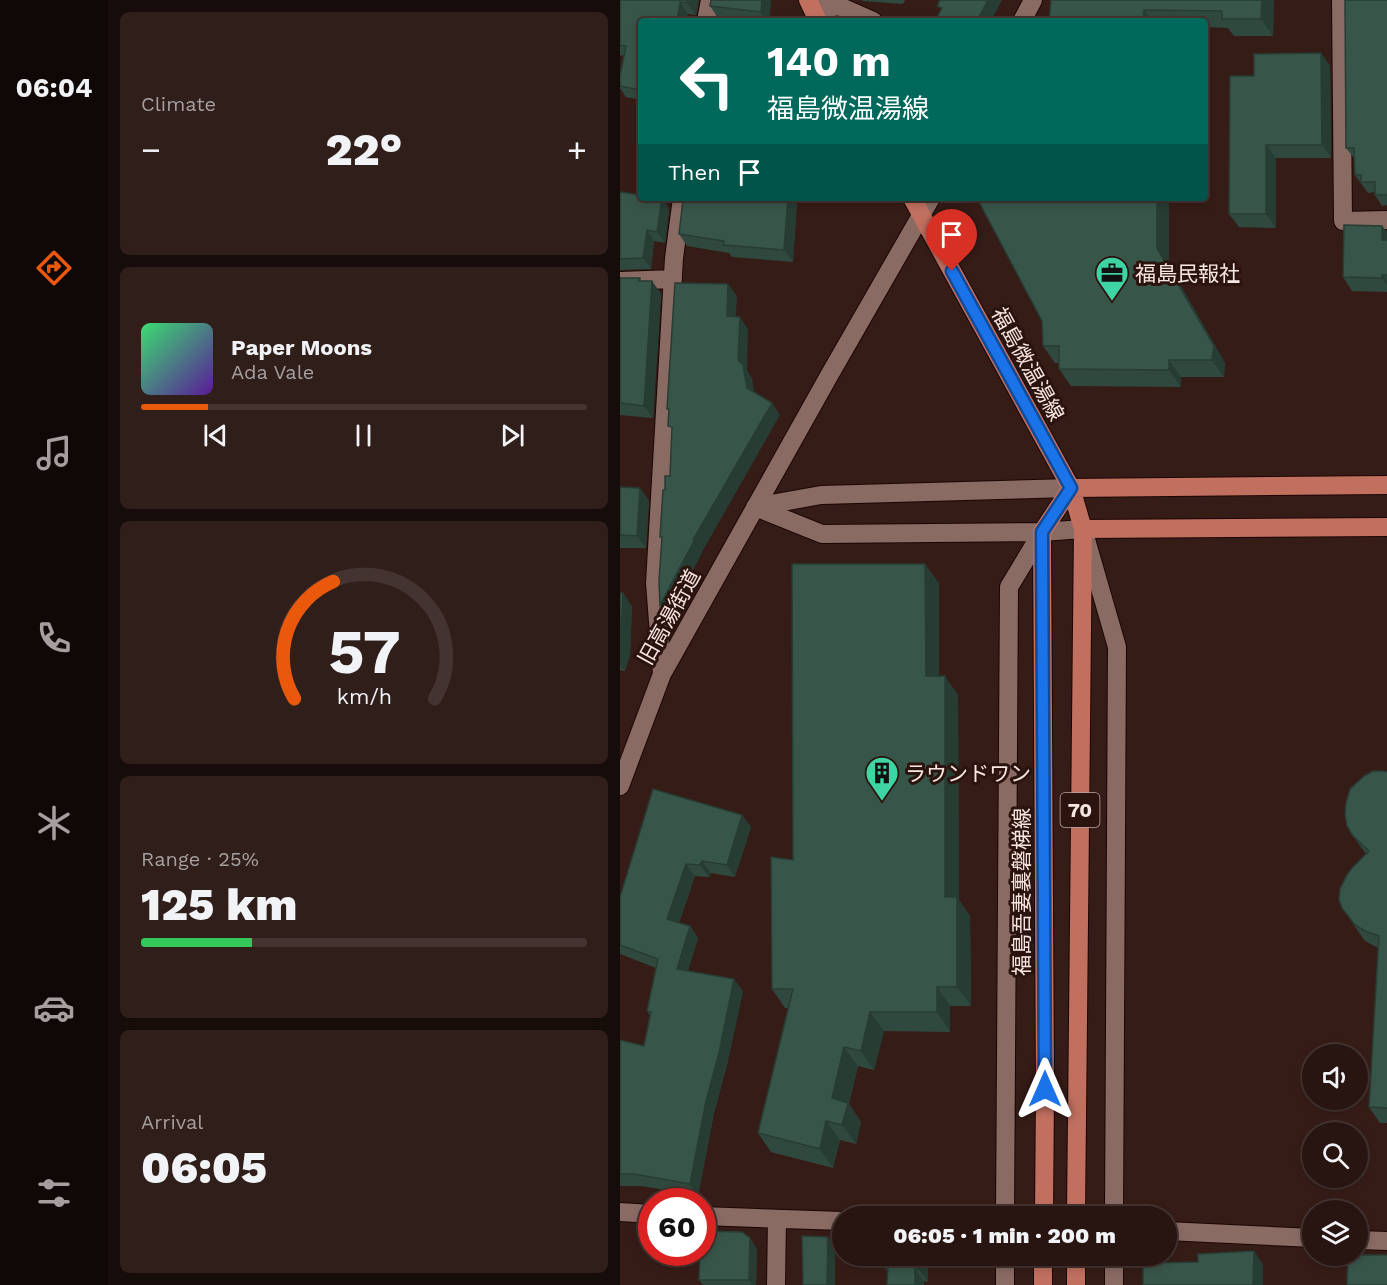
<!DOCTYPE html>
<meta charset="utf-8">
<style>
:root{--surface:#281511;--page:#301e1a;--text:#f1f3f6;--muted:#a59f9f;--line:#443431;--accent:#ea580c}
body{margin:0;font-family:"Work Sans","Noto Sans JP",sans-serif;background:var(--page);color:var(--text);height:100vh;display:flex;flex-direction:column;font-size:22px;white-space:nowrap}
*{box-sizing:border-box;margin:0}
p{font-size:20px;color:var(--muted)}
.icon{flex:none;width:33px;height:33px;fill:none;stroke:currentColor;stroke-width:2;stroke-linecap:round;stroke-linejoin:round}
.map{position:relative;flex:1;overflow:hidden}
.side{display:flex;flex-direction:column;gap:12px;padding:12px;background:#160c09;width:512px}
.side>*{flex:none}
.hud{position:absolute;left:18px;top:18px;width:570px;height:183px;border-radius:6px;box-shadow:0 3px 9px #0003,0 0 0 2px var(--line);background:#00695c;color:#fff;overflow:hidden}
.tools{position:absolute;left:682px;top:1044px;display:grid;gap:12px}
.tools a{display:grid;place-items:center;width:66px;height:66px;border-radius:50%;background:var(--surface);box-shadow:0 3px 9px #0003,0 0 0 2px var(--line);font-size:30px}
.speed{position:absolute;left:18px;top:1188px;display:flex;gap:12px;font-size:30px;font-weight:700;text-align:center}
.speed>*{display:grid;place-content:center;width:78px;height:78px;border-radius:50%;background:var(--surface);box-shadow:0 3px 9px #0003,0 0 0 2px var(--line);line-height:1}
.speed .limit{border:9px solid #d22;background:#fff;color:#111}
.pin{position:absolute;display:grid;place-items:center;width:51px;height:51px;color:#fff;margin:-62px -26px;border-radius:50% 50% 50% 0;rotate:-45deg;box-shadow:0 0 6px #0007}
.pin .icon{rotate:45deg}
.me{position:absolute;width:66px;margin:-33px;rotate:0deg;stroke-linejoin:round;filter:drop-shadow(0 0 4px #0008)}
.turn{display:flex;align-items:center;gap:21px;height:126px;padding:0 30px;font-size:27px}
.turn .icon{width:78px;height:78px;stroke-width:2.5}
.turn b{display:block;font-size:42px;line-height:51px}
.then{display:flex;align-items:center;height:57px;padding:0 30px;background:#0003;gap:12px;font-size:22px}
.big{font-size:45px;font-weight:800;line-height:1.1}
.side .widget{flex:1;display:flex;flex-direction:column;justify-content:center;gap:9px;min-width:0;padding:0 21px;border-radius:9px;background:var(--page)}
.side .dial{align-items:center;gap:0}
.dial svg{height:156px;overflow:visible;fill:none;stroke:var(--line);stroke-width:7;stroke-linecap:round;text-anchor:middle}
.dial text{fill:var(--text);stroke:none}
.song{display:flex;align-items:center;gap:18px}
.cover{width:72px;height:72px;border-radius:9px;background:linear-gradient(135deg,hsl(140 70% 55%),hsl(270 70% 35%))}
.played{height:6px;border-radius:3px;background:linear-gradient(90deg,var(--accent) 15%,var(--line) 15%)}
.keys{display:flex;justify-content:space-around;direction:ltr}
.heat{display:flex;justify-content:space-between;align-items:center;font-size:33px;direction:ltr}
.charge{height:9px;border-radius:4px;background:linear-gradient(90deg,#34c759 25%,var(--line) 0)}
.trip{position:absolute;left:212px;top:1206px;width:345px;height:60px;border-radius:30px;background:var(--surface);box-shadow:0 3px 9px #0003,0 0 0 2px var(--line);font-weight:800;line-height:60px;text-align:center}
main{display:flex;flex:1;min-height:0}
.tabs{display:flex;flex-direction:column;width:108px;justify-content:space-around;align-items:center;background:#100807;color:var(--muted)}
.tabs .icon{width:42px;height:42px}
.tabs .active{color:var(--accent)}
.tabs b{font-size:27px;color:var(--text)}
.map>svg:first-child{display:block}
</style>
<main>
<nav class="tabs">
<b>06:04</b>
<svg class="icon active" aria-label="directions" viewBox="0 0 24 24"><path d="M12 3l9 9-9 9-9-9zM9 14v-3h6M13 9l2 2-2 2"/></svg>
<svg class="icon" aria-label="music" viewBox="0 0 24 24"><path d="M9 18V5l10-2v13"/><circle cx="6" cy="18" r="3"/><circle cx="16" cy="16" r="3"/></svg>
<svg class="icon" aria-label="phone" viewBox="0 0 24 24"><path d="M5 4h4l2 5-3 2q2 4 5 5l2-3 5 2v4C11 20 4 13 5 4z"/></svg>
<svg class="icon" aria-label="climate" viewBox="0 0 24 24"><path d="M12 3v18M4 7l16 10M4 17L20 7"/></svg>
<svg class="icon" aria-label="car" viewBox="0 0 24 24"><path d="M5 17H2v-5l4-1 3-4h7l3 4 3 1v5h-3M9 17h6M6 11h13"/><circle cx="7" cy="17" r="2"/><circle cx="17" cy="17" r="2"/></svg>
<svg class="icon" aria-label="filters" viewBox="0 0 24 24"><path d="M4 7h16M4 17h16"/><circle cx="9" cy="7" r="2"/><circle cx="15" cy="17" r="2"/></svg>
</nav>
<section class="side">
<div class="widget"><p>Climate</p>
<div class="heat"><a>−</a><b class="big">22°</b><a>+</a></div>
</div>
<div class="widget">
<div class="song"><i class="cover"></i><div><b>Paper Moons</b><p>Ada Vale</p></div></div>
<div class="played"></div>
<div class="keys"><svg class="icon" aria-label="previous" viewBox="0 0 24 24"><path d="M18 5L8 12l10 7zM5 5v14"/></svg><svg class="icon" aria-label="pause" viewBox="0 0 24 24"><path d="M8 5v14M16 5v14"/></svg><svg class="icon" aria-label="next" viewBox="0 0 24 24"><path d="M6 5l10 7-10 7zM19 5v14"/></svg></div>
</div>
<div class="widget dial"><svg viewBox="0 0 100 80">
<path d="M14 69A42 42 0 1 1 86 69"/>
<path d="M14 69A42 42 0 0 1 34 9" stroke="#ea580c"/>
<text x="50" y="56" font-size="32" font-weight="700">57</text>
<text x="50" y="72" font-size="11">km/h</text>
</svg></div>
<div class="widget"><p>Range · 25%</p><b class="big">125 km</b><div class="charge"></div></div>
<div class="widget"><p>Arrival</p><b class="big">06:05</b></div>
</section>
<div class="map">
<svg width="768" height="1285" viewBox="0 0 768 1285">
<rect width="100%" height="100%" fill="#361c17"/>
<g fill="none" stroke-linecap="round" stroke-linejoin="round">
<g stroke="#1c0603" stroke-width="20">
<path id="minor" d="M721,0L723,221L768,220
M193,10L219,6L253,21
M86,21L90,0
M402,21L413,0
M0,281L53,279
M135,507L202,534L422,532L463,529L497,647L494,1216
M135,507L201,495L451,488
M42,674L35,583L54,258L62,198
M0,786L42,674L210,374L311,198
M0,1212L32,1214
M82,1216L222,1221
M385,1216L389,587L422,532
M546,1231L693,1238
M738,1240L768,1241
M385,1256V1285
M156,1285L157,1219
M494,1285V1256"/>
</g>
<g stroke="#1c0603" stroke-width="20">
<path id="major" d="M188,0L198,21
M292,198L451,488L463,529L456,1216
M451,488L768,485
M463,529L768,527
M424,1216L425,1089L422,532L451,488
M423,1285V1256
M456,1285V1256"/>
</g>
<use href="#minor" stroke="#896b64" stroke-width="18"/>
<use href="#major" stroke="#c17060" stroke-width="18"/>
</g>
<path fill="#30493f" d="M0,0H79L76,15L68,14L21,21V100L6,97L0,88V76L4,56L0,55Z
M242,0H285L283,4L243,1Z
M431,0H654L653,36H614L608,28L585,27V21H429Z
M768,0V205L762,206L755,195V192L748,193L735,175L734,158L726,148Z
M151,2L149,21H125L98,18L90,6Z
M701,53L710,66L711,158H656V228L619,227L609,214L634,76Z
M0,192L42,198L49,209L45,243L34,241L31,269L0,270Z
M70,198H182L181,201H177L173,262L112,257L109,253L67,246L59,234Z
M762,226L768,233V292L732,291L723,277Z
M549,265L605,363L604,377H561V387L451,386L439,369V363H435L423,346L422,321Z
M0,278H20L21,281H32L41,294L33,418L0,415Z
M0,487L20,488L29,501L26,548H0Z
M319,583V676L338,695L339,900L350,916L351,1006H330V1032L264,1031L254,1070L238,1066L229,1104L241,1122L236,1144L220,1140L213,1168L151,1152L138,1133L169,1008H165L152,989L173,860Z
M0,593L12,606L10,655L5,671L0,670Z
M768,772V1123H760L749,1107L758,948L745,941L722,908L746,854L733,836Z
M122,815L131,827L115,877L91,873L89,877L75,876L59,923L70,926L78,938L68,971L123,991L107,1065L94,1113L78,1196L22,1186H0V1040L24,1046L30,1016L27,1011L36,968L0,954V897Z
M137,1249L136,1285H83L79,1280Z
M261,1256H308V1282L268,1272L261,1263Z"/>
<path fill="#273c33" d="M68,0H79L76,15L67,3Z
M142,0H150L151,2L149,21H147L141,12Z
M368,0H382L371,21H357Z
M642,0H654L653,36L641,19Z
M60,2L68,14L67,21H57Z
M524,10L532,21H523Z
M701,53L710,66L711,158L702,145Z
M646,145L656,158V228L646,214Z
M42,198L49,209L45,243L37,232Z
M168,198H175L177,201L173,262L164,250Z
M537,198H549V265L605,363L604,377L592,360L537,248Z
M762,226L768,233V248L762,240Z
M27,230L34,241L31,269L23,258Z
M762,275L768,283V287L762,278Z
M32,281L41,294L33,418L24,406Z
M108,284L117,296L115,328L107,316Z
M120,317L128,329L127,370L132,378L135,400L127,388L118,360Z
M549,360L561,377V387L549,370Z
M152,403L160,415L82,552V553L49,617L40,605L73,540Z
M20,488L29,501L26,548L17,536Z
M305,564L319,583V695L306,676Z
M3,593L12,606L10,655L5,671L0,665V646Z
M325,676L338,695L339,900L350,916L351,1006L337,987L325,897Z
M122,815L131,827L115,877L107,865Z
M82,861L91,873L89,877L80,865Z
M66,864L75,876L56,931L47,919Z
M70,926L78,938L65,981L57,969Z
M114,979L123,991L107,1065L94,1113L78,1196L70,1184L86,1101Z
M317,987L330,1006V1032L317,1012Z
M250,1012L264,1031L254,1070L241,1051Z
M224,1047L238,1066L229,1104L241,1122L236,1144L222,1125L212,1098Z
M206,1121L220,1140L213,1168L200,1149Z
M208,1237L215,1247V1285H207Z
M130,1238L137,1249L136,1285H132L129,1280Z
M634,1251L643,1264V1285H633Z
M299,1256H308V1282L299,1269Z
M295,1269L304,1282V1285H295Z"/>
<path fill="#385549" stroke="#273c33" stroke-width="1.5" d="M0,0H68L67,3L60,2L57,21H21V90L0,86V76L6,46L0,45Z
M91,0H142L141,12L90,6Z
M320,0H368L357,21H315L322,8L317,6Z
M431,0H642L641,19H602V11L524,10L523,21H429Z
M725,0H768V195H755V182H741V175H735L734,148H726Z
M701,53L702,145H646V214H609L610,76H634V54Z
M0,192L21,195V198H42L37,232L27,230L23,258L0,259Z
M70,198H168L164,250L103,245L104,241L59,234L63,200H70Z
M357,198H537V248L594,346L592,360H549V370L439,369V346H423L422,321Z
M724,225L762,226V240H768V275H762V278L723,277Z
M0,278H20L19,281H32L24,406L0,403Z
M55,283L108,284L107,316L120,317L118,360L123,365L127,388L152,403L73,540L74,541L40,605L39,581L42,537H40L43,490H45V476H50L52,427L48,426L49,409H47Z
M0,487L20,488L17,536L0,535Z
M172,564H305L306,676H325V897H337V987H317V1012H250L241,1051L224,1047L212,1098L228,1103L222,1125L206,1121L200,1149L138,1133L173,989H152L151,857L173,860Z
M0,593H3L1,642L0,646Z
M753,771H762L768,772V1108L749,1107L759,936L745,931L735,925L722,908L719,900L720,889L727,875L732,868L749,851L733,836L727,826L725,814L726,803L730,789L744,776Z
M33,789L122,815L107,865L82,861L80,865L66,864L47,919L70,926L57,969L114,979L99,1053L86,1101L70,1184L14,1174H0V1040L24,1046L31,1012L27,1011L38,959L0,945V897Z
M82,1231L122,1232L130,1238L129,1280H79L80,1252H82Z
M182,1236L208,1237L207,1285H183Z
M634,1251L633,1285H523V1263L578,1262V1254Z
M738,1255H768V1285H727L728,1256Z
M261,1256H299V1269H295V1285H267L268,1263H261Z"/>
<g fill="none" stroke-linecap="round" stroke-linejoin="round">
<g stroke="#114b97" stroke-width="15">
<path id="route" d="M332,271L451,488L422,532L425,1089"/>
</g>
<use href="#route" stroke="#1a73e8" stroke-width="10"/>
</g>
<defs>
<g id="office-pin" transform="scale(1.725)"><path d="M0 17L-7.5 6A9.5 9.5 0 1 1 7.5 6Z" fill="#3ed4a3" stroke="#2b130e"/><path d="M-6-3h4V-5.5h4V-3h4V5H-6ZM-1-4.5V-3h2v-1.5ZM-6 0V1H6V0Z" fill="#111"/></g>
<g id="building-pin" transform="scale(1.725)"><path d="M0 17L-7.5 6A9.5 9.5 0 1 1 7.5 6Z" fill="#3ed4a3" stroke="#2b130e"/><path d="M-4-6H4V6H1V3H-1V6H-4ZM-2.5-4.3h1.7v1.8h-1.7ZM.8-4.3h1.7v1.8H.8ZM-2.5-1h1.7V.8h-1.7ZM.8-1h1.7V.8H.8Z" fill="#111"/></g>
</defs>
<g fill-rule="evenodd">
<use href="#office-pin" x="492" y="273"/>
<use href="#building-pin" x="262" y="773"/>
</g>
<g text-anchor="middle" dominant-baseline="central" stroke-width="6" stroke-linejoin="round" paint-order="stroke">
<rect fill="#2b130e" stroke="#baa7a2" stroke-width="1.5" x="440.5" y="793" width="39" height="34" rx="4.5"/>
<g font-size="20" font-weight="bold" fill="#f8e6e2">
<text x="460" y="810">70</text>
</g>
<g font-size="21" fill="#f8e6e2" stroke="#2b130e" text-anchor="start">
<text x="515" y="273">福島民報社</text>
<text x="285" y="773">ラウンドワン</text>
</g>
<g font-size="21" fill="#f8e6e2" stroke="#2b130e">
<text transform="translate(408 364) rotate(61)">福島微温湯線</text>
<text transform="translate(49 617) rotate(-61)">旧高湯街道</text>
<text transform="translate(401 892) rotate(-90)">福島吾妻裏磐梯線</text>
</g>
</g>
</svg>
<div class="tools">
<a><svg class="icon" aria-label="sound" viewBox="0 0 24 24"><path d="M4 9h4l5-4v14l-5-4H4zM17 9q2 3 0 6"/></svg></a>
<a><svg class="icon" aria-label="search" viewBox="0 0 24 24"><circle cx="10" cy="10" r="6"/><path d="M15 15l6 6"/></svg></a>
<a><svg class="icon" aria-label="layers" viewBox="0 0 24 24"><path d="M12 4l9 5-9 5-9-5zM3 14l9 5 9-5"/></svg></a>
</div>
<div class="speed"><div class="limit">60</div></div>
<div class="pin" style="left:332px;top:271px;background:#d93025"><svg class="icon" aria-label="arrive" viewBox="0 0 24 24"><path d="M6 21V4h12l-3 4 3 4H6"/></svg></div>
<svg class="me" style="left:425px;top:1089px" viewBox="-20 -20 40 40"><path d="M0-17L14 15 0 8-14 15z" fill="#1a73e8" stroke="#fff" stroke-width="4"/></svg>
<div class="trip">06:05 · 1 min · 200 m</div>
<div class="hud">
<div class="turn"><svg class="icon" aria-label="left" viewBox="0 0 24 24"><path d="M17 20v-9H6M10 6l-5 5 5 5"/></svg><div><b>140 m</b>福島微温湯線</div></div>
<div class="then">Then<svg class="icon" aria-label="arrive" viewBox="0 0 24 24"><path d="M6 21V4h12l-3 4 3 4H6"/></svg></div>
</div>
</div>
</main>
